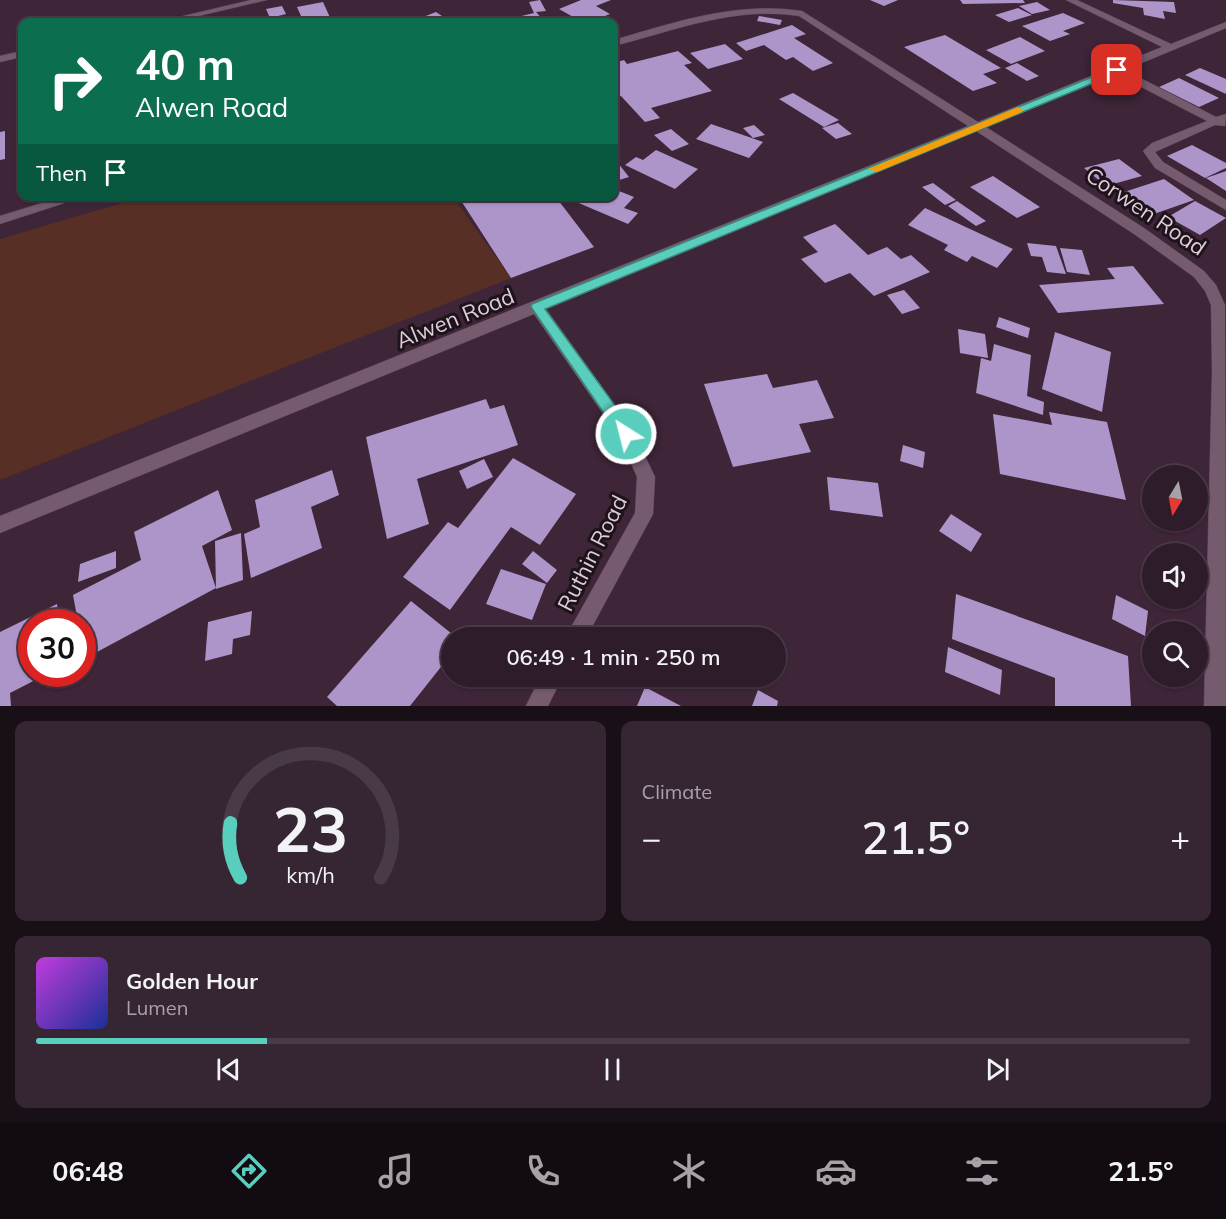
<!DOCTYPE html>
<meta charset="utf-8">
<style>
:root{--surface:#2e1c2a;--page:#362532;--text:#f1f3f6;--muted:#a7a1a8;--line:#493a47;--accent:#5acebd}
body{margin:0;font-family:Mulish,sans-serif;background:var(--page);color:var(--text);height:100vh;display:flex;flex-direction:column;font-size:22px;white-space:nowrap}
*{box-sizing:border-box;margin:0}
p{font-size:20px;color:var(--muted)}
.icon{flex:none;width:33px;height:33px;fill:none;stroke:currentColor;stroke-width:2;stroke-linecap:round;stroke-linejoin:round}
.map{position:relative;height:706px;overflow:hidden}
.panel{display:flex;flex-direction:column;gap:15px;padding:15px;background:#190f17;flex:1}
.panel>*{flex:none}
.top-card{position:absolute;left:18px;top:18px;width:600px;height:183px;border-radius:12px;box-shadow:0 2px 4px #0004,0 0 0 2px var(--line);background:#0b6e4f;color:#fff;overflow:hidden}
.needle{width:39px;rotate:190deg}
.controls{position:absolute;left:1142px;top:465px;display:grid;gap:12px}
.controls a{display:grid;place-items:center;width:66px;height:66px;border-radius:50%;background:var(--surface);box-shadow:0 2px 4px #0004,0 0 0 2px var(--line);font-size:30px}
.speed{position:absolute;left:18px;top:609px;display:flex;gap:12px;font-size:30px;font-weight:700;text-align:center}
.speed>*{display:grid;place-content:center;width:78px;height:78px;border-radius:50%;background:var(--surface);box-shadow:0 2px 4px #0004,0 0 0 2px var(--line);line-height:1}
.speed .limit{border:9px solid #d22;background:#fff;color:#111}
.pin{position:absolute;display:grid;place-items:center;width:51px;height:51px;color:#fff;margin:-26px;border-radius:12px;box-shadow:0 3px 9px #0006}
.me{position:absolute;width:66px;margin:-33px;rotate:324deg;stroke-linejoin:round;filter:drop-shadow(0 0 4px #0008)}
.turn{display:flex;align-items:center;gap:21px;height:126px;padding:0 18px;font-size:27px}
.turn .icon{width:78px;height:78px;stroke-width:2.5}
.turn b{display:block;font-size:42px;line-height:51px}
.then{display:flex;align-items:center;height:57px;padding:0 18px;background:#0003;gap:12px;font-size:22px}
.big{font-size:45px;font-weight:600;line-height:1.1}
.panel .tile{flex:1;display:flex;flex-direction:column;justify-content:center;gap:9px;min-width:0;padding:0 21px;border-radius:12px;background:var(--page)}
.panel .dial{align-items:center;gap:0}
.dial svg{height:156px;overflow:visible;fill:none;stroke:var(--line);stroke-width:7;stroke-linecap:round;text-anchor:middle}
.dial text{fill:var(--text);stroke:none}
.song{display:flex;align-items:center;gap:18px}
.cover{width:72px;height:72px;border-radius:9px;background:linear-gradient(135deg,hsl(290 70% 55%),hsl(230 70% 35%))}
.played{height:6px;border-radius:3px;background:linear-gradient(90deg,var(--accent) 20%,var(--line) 20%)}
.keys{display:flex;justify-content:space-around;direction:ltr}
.heat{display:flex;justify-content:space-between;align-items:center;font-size:33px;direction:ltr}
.panel .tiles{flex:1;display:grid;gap:15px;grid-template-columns:1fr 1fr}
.tile:last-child{grid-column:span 2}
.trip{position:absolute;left:441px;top:627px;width:345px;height:60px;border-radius:30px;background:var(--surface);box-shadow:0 2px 4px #0004,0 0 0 2px var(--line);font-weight:600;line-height:60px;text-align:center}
.menu{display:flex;height:96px;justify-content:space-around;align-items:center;background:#120b11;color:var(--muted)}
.menu .icon{width:42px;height:42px}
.menu .active{color:var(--accent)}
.menu b{font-size:27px;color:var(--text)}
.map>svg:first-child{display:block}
</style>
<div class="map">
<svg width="1226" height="706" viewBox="0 0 1226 706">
<rect width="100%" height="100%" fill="#3e2538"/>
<path fill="#572f25" d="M146,196L453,197L511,278L0,480V239Z"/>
<path fill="#ad95ca" d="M540,0L546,11L536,12L545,22H497L534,13L529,2Z
M581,0H611L596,6L610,14L590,22H577L572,20L575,18L559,9Z
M870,0H898L884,6Z
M960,0H1023L1025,3L963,4Z
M1113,0L1174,2L1176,13L1163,11L1165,19L1144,15L1143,8L1113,3Z
M323,2L332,22H271L301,16L297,7Z
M1037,2L1050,10L1032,14L1019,6Z
M282,6L286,14L270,18L266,9Z
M1018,8L1032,15L1009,22L995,15Z
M436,12L442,16L426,22L418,19Z
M1063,13L1085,23L1063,31L1070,34L1050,41L1022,26Z
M759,16L782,20L780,25L757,21Z
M792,25L806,34L794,38L833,63L813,71L793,57L786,60L764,45L746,51L736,43Z
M945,35L1001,68L983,74L997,83L973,91L904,47Z
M1020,37L1045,51L1011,64L986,50Z
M725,44L743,59L708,69L690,53Z
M678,51L692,63L684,65L712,91L651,108L660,118L645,122L621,96L614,98V63L624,60L627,64Z
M1017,63L1039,76L1027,81L1005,68Z
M1200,68L1226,79V94L1185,75Z
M1179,78L1219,98L1199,107L1159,87Z
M793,93L839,120L824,127L779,99Z
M838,123L852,134L836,139L822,128Z
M711,124L749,137L763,142L749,158L696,139Z
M754,125L765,135L753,138L743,128Z
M671,129L689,144L672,151L654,135Z
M5,131V159L0,160V132Z
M1192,145L1226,163V168L1205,178L1167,156Z
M656,150L698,169L675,189L625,165L636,157L643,160Z
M1119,159L1142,176L1106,186L1084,168Z
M618,163L629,177L616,181L614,178V165Z
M1226,171V191L1206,178Z
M993,176L1040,207L1017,218L970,187Z
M1164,179L1194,200L1151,215L1121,193Z
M933,183L956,200L945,205L922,187Z
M614,189L634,197L624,208L638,213L628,224L567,198L614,196Z
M458,196H555L594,247L511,278Z
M957,201L986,221L976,226L948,206Z
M1195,201L1226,218L1200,235L1168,217Z
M925,208L1013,249L997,268L972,256L967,262L944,250L948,245L908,225Z
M835,224L868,255L887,247L901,259L911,255L930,272L874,296L850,273L825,283L801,259L818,252L803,237Z
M1027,243L1056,246L1066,274L1047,272L1042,257L1031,256Z
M1060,248L1082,250L1090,275L1067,272Z
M1133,266L1164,304L1058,313L1039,285L1115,279L1107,268Z
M904,290L920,308L902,314L887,295Z
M999,317L1030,328L1028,338L996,327Z
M958,329L985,334L988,358L960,353Z
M1055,332L1111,352L1102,412L1042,389Z
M994,344L1031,355L1027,396L1044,402L1043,415L976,393L981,358L991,361Z
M767,374L773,388L817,380L834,418L799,424L811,452L733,467L704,384Z
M486,399L490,409L504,405L518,445L417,479L429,524L387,539L366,437Z
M1049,412L1107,422L1126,500L1000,474L993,414L1052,425Z
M903,445L925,452L923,468L900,461Z
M513,458L576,494L540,545L511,527L450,610L403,577L448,522L458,528Z
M484,459L493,477L467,489L459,471Z
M332,470L339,495L311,507L322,548L251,578L244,534L260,527L255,500Z
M827,477L878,483L883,517L830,510Z
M218,490L232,530L202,546L216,588L84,659L82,622H78L73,595L141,560L134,532Z
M951,514L982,534L971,552L939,531Z
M241,533L243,580L216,589L215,541Z
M116,551V568L78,582L80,564Z
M533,551L557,570L547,583L522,564Z
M501,569L546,584L532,620L486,604Z
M956,594L1128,656L1131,706H1055V678L952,639Z
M1116,595L1148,611L1145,636L1112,619Z
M411,601L457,638H452V653L410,706H337L327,697Z
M57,604L59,622H32V674H47L10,693L11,706H0V632Z
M252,611L250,635L233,639L232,654L205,661L208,622Z
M948,647L1002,670L1000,695L945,672Z
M645,687L681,706H637Z
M758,690L778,701L777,706H752Z"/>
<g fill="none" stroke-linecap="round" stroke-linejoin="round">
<g stroke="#584353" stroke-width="1">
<path id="minor" d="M251,0H267L173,22H158Z
M1066,0H1077L1171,44L1226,22V28L1125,70L1216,117L1226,114L1225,126L1215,125L1155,152L1163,162L1226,200V210L1155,168L1143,151L1152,143L1207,121L1116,74L986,127L1144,228L1204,271L1216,285L1225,305L1226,706H1204L1212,372L1211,305L1205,291L1194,277L1134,234L976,131L546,309L632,429L655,477L653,514L586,638H565L635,513L637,477L620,438L534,314L0,533V516L968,126L799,16C735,6 676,30 614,46V40C675,22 737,1 802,11L978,122L1162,47Z
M22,51V57L0,62V56Z
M65,196H86L0,224V216Z
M541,676H563L548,706H526Z"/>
</g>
<use href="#minor" fill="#765b6f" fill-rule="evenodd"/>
</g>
<path fill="#5acebd" stroke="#3a867b" stroke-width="1.5" d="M1117,67L1121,70L1120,72L545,309L632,429L634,434L632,438H621L531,307L532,304Z"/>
<path fill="#f59e0b" d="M1018,107L1023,110L1022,112L877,172L868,169Z"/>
<g text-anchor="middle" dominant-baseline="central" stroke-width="6" stroke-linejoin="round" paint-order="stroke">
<g font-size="22" fill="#ddcdd8" stroke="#1e131b">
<text transform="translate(1146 211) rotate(34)">Corwen Road</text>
<text transform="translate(455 318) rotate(-22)">Alwen Road</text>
<text transform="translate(592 553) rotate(-63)">Ruthin Road</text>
</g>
</g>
</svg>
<div class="controls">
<a><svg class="needle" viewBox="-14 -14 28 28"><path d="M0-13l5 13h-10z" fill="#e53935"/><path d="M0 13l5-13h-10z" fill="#a7a1a8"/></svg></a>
<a><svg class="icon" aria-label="sound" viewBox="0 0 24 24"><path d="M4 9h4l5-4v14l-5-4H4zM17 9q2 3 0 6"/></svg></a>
<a><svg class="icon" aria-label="search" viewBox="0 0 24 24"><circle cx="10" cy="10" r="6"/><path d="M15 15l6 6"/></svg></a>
</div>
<div class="speed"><div class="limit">30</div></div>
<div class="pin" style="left:1117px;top:70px;background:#d93025"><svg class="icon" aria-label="arrive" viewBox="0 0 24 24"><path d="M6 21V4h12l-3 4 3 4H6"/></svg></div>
<svg class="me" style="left:626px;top:434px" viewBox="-20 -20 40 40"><circle r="17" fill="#5acebd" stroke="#fff" stroke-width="3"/><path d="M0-11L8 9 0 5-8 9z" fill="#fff"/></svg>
<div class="trip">06:49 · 1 min · 250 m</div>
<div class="top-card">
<div class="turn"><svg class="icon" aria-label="right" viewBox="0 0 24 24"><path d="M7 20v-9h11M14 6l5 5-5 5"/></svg><div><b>40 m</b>Alwen Road</div></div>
<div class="then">Then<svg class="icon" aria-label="arrive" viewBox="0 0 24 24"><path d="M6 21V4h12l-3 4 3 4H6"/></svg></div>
</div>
</div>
<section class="panel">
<div class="tiles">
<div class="tile dial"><svg viewBox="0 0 100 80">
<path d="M14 69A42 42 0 1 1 86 69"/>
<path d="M14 69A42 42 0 0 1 9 41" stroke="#5acebd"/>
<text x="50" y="56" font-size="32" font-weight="700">23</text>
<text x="50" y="72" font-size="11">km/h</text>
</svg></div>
<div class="tile"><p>Climate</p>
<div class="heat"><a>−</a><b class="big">21.5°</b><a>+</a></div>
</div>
<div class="tile">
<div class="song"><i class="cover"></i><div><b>Golden Hour</b><p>Lumen</p></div></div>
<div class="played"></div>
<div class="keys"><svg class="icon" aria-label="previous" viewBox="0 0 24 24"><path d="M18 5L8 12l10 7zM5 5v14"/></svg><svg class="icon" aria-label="pause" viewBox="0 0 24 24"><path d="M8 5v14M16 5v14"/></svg><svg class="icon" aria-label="next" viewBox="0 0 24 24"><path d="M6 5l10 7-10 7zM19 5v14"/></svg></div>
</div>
</div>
</section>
<nav class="menu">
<b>06:48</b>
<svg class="icon active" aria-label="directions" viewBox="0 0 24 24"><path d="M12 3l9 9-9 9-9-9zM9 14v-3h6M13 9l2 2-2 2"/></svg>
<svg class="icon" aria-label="music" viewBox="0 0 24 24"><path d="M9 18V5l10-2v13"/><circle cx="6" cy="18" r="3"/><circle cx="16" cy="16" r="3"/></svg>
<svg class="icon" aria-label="phone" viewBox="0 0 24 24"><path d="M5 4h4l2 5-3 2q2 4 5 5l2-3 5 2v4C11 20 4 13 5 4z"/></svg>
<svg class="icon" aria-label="climate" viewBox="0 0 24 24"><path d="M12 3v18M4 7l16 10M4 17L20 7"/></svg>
<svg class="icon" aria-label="car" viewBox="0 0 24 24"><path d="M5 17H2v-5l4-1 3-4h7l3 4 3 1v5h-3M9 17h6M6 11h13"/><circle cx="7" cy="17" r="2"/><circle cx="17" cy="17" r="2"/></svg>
<svg class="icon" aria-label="filters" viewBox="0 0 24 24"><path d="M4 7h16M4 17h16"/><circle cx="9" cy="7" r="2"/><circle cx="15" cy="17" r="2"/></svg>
<b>21.5°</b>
</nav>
